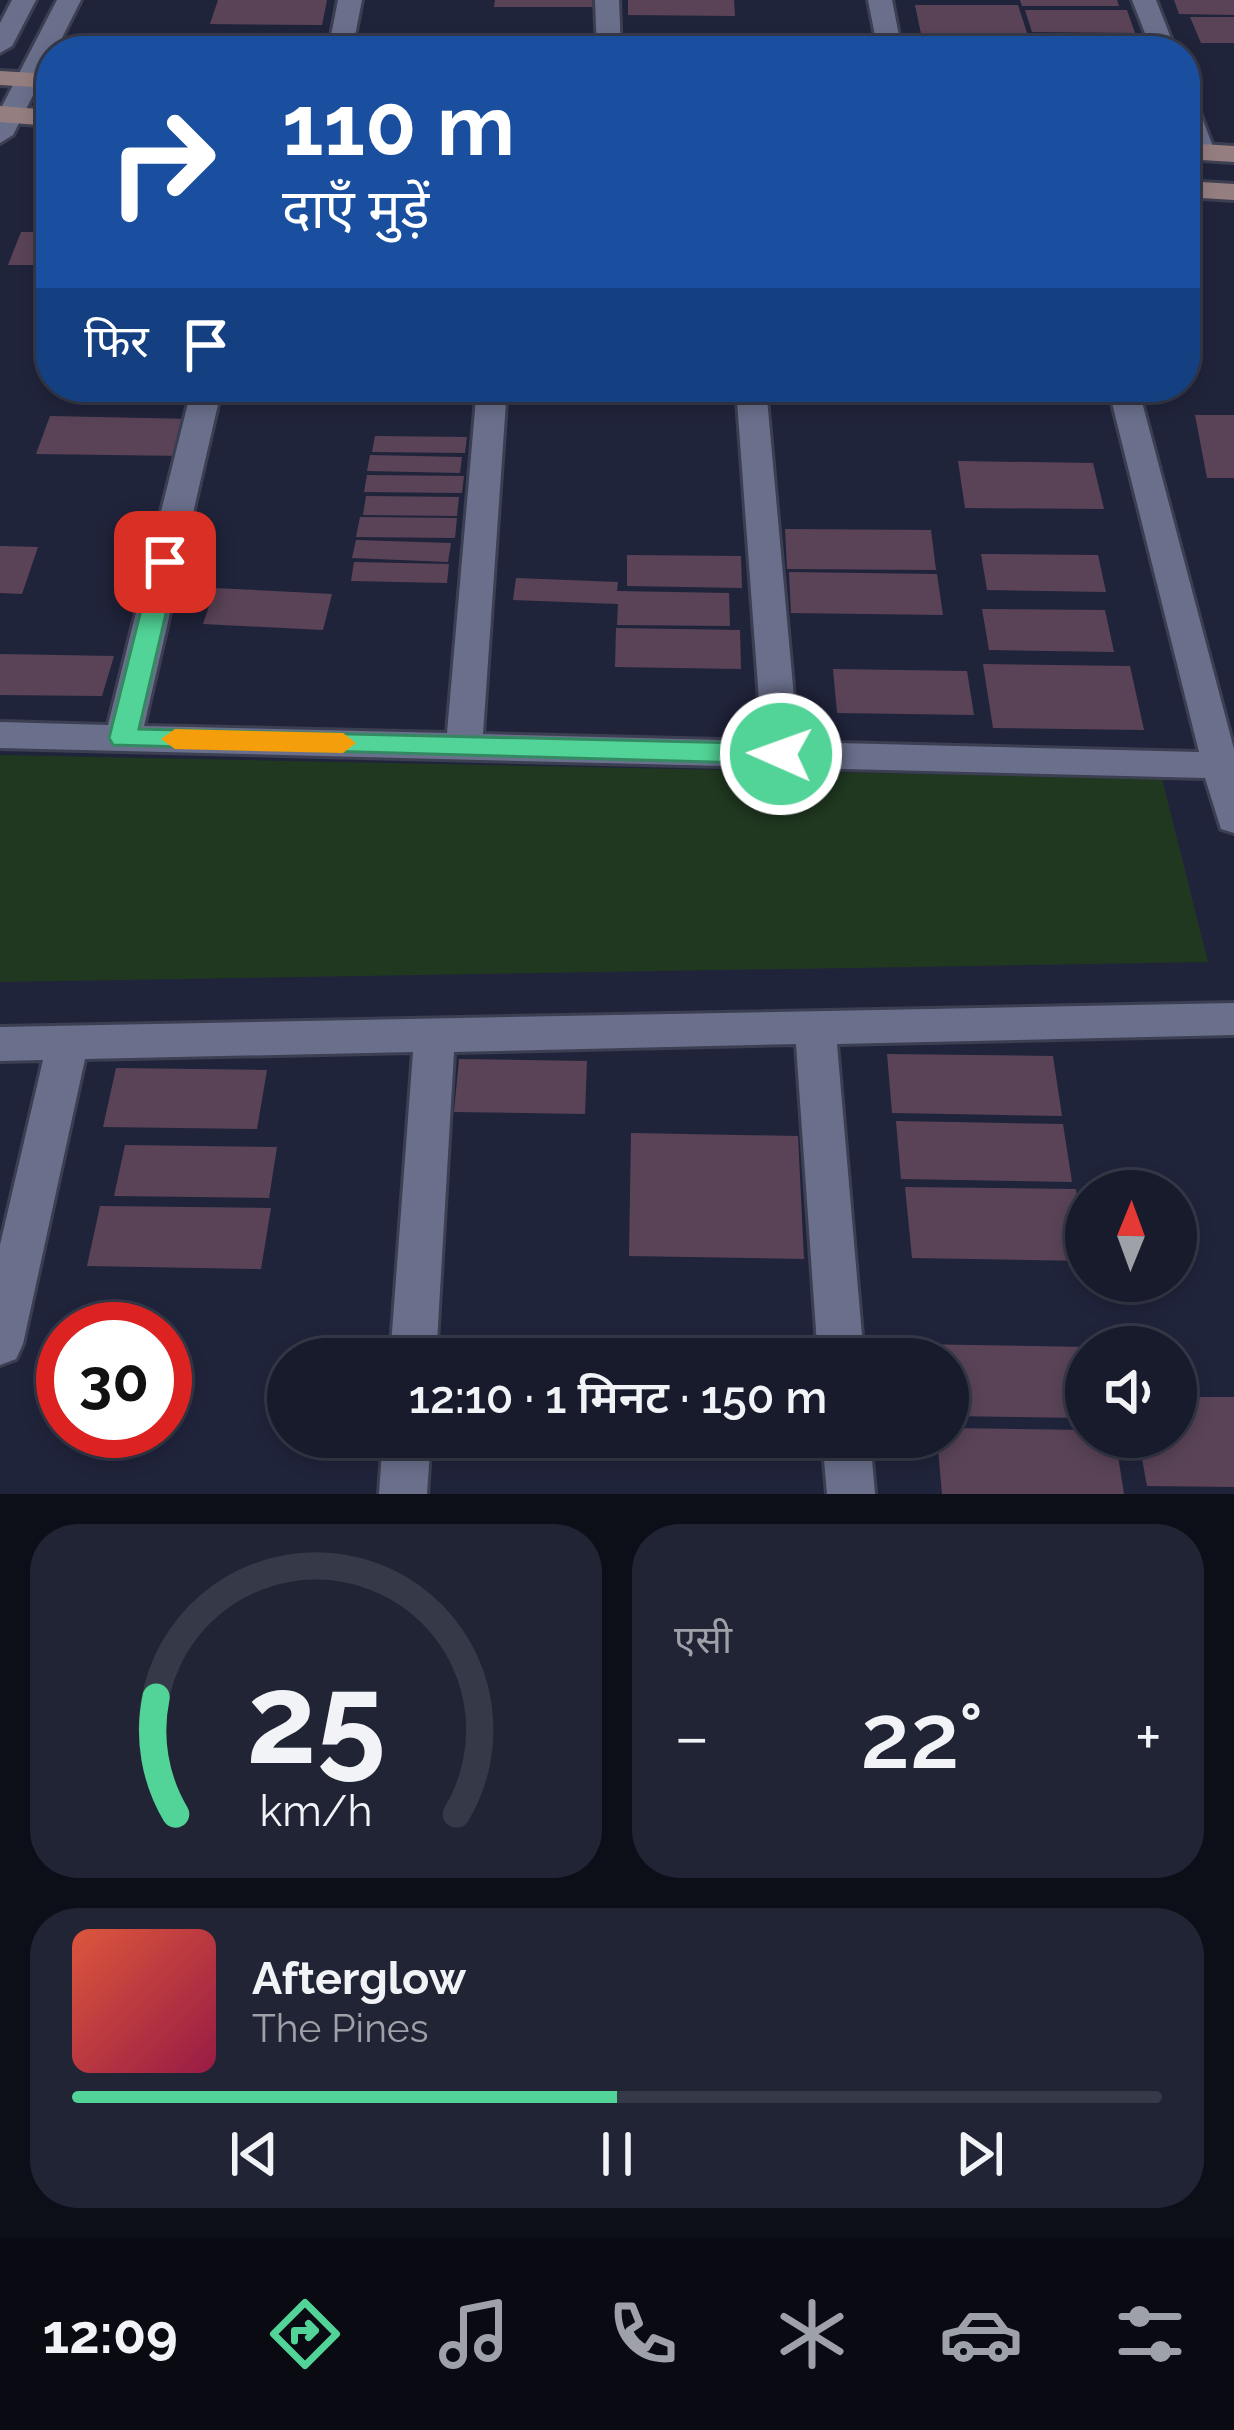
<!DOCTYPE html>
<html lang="hi">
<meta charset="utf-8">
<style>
:root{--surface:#181b2c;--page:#212434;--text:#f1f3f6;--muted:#9fa1a9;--line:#363948;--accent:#52d397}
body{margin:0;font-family:Raleway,"Noto Sans Devanagari",sans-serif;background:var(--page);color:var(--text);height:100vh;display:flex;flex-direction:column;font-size:45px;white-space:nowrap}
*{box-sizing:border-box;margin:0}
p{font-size:39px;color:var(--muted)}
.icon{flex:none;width:66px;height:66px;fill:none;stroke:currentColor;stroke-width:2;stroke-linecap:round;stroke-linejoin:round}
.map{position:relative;height:1494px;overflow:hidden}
.side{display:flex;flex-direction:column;gap:30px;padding:30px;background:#0d0f18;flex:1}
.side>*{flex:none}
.hud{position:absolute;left:36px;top:36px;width:1164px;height:366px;border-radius:48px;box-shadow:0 6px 18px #0003,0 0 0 3px var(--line);background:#1a4fa0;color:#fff;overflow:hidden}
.needle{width:78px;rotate:1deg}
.tools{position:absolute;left:1065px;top:1170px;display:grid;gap:24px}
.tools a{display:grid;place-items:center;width:132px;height:132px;border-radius:50%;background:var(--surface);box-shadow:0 6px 18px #0003,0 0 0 3px var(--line);font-size:60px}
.speed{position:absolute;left:36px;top:1302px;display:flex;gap:24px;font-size:60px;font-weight:700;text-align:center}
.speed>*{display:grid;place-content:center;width:156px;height:156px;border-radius:50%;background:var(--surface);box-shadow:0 6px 18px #0003,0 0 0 3px var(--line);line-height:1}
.speed .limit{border:18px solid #d22;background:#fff;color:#111}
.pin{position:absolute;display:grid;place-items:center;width:102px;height:102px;color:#fff;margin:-51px;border-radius:24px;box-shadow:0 6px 18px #0006}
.me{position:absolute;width:132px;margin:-66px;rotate:272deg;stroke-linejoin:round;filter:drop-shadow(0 0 9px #0008)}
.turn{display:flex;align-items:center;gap:42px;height:252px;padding:0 48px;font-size:54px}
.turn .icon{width:156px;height:156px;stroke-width:2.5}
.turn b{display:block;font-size:84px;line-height:102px}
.then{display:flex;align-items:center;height:114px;padding:0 48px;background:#0003;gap:24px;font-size:45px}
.big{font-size:90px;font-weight:600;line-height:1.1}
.side .tile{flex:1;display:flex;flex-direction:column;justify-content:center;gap:18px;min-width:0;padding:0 42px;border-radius:48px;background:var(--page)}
.side .dial{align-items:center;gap:0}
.dial svg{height:312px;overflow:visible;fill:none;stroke:var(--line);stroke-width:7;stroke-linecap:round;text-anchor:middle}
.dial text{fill:var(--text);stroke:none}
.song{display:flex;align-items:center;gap:36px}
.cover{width:144px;height:144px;border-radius:18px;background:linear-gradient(135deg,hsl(10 70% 55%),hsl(340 70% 35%))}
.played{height:12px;border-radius:6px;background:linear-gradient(90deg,var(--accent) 50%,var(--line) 50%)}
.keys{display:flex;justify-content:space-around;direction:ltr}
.heat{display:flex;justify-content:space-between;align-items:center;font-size:66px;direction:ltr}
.side .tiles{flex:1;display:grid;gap:30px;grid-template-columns:1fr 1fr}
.tile:last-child{grid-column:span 2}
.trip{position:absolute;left:267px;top:1338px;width:702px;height:120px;border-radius:60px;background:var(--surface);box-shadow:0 6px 18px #0003,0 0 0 3px var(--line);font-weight:600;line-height:120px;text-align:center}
.tabs{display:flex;height:192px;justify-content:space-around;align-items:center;background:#0a0b12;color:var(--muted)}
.tabs .icon{width:84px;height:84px}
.tabs .active{color:var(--accent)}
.tabs b{font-size:54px;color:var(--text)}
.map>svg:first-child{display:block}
</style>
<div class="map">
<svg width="1234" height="1494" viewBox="0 0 1234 1494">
<rect width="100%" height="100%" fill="#20243b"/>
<path fill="#203820" d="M0,755L1162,779L1208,962L0,982Z"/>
<path fill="#5a4357" d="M218,0H327L322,25L210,24Z
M495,0H598V7H494Z
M628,0H734L735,16L628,15Z
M1020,0H1117L1119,6H1022Z
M1174,0H1234V15L1179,14Z
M915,5H1018L1027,33L921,34Z
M1025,10H1127L1135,33L1032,32Z
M1190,17H1234V43H1201Z
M1033,36H1135L1140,51H1037Z
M21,232H51V265H8Z
M1195,415H1234V478H1207Z
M50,416L195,419L185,456L36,454Z
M375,436L467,437L465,453L372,452Z
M370,455L462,457L460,473L367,471Z
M958,461L1093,463L1104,509L965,508Z
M367,475L464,476L462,493L364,492Z
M366,496L459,497L457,516L363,515Z
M360,517L457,518L455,538L356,537Z
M785,529L931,530L936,570L787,569Z
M356,540L451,543L448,562L352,558Z
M0,546L38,547L22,594L0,593Z
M981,554L1098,555L1106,592L987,590Z
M627,555L741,556L742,588L627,586Z
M354,562L449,564L447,583L351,581Z
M789,572L937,574L943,615L791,613Z
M516,578L618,582L617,591L729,593L730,626L617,625L618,604L513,600Z
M215,588L332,594L323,630L203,624Z
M982,609L1105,610L1114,652L989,650Z
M616,628L740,630L741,669L615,667Z
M0,654L114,656L102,696L0,695Z
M983,664L1130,666L1144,730L993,728Z
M833,669L967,671L974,715L837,713Z
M887,1054L1053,1056L1062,1116L892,1113Z
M459,1059L587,1061L585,1114L454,1112Z
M116,1068L267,1070L257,1129L103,1127Z
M896,1121L1063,1124L1072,1182L901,1179Z
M631,1133L798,1136L804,1259L629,1256Z
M125,1145L277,1147L269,1198L114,1196Z
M905,1187L1076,1189L1086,1261L912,1258Z
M100,1206L271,1208L261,1269L87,1266Z
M910,1344L1086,1347V1418L948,1416V1359H911Z
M1176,1397H1234V1487L1147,1486L1138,1437H1176Z
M948,1428L1086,1430V1437H1115L1124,1494H942L937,1437H948Z"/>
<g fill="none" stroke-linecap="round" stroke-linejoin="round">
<g stroke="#3c3e52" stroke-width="6">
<path id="street" d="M12,0H36L12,46L0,53V23Z
M57,0H81L13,135L0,143V110Z
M338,0H362L352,51H328Z
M595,0H619L621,51H597Z
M868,0H892L902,51H878Z
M1132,0H1156L1176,51H1152Z
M1185,99L1198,107L1215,152L1211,157H1193L1189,152Z
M192,387H222L144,726L447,733L477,387H507L483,734L762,741L736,387H766L798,742L1199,752L1108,387H1138L1234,749V833L1221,829L1205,778L0,748V722L108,725Z
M1234,1003V1035L837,1044L864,1359H818L796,1044L454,1052L436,1359H390L413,1052L85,1059L23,1344L16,1359L0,1365V1245L43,1060L0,1061V1027Z
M383,1437H431L427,1494H379Z
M822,1437H870L875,1494H827Z"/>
</g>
<g stroke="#3c3e52" stroke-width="6">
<path id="secondary" d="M0,71L51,74V88L0,85Z
M0,106L51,110V126L0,122Z
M1185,143L1234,146V162L1185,159Z
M1185,181L1234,184V200L1185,197Z"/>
</g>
<use href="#street" fill="#6a708c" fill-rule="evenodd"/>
<use href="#secondary" fill="#957e7f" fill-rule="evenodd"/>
</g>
<path fill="#52d397" stroke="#358962" stroke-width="3" d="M165,554L178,562L139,729L781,744L795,754L781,764L113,745L109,738L153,562Z"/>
<path fill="#f59e0b" d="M175,729L343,733L356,743L343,753L175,749L161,739Z"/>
</svg>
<div class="tools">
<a><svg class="needle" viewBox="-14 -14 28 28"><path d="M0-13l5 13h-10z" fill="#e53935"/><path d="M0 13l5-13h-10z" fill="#9fa1a9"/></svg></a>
<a><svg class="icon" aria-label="sound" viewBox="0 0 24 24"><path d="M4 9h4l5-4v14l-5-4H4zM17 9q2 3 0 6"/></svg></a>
</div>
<div class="speed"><div class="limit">30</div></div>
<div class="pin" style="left:165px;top:562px;background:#d93025"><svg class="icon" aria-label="arrive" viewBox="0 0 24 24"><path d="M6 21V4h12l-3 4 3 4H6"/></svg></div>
<svg class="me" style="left:781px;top:754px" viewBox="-20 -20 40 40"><circle r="17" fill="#52d397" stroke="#fff" stroke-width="3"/><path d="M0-11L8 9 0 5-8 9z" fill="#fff"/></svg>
<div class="trip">12:10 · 1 मिनट · 150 m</div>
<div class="hud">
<div class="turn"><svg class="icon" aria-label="right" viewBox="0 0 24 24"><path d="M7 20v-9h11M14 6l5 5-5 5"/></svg><div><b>110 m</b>दाएँ मुड़ें</div></div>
<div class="then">फिर<svg class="icon" aria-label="arrive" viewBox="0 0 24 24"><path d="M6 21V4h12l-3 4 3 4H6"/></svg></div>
</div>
</div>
<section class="side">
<div class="tiles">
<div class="tile dial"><svg viewBox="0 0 100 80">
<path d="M14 69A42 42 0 1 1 86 69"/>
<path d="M14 69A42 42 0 0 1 9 39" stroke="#52d397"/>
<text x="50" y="56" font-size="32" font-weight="700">25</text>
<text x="50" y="72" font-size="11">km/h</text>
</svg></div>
<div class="tile"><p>एसी</p>
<div class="heat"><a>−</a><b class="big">22°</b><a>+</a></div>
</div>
<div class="tile">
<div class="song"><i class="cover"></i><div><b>Afterglow</b><p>The Pines</p></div></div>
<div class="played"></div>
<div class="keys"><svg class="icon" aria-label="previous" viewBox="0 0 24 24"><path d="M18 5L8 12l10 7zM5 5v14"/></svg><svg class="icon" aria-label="pause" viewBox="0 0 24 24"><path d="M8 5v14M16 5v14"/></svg><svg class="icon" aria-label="next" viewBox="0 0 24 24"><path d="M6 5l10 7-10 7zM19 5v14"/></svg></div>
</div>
</div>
</section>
<nav class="tabs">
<b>12:09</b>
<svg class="icon active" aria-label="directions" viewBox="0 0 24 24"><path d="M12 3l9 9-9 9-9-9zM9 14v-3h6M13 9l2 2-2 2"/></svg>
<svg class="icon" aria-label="music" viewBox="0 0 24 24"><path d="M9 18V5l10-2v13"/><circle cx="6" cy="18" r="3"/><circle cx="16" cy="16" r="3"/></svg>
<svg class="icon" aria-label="phone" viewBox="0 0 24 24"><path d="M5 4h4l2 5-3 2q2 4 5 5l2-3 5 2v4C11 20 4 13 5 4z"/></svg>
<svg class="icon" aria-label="climate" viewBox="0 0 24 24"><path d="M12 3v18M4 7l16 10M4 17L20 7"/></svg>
<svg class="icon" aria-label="car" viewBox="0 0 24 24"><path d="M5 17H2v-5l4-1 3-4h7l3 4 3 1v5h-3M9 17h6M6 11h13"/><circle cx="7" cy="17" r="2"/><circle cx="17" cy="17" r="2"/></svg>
<svg class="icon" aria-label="filters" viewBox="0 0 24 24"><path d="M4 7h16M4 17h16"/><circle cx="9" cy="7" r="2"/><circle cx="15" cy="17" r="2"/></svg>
</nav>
